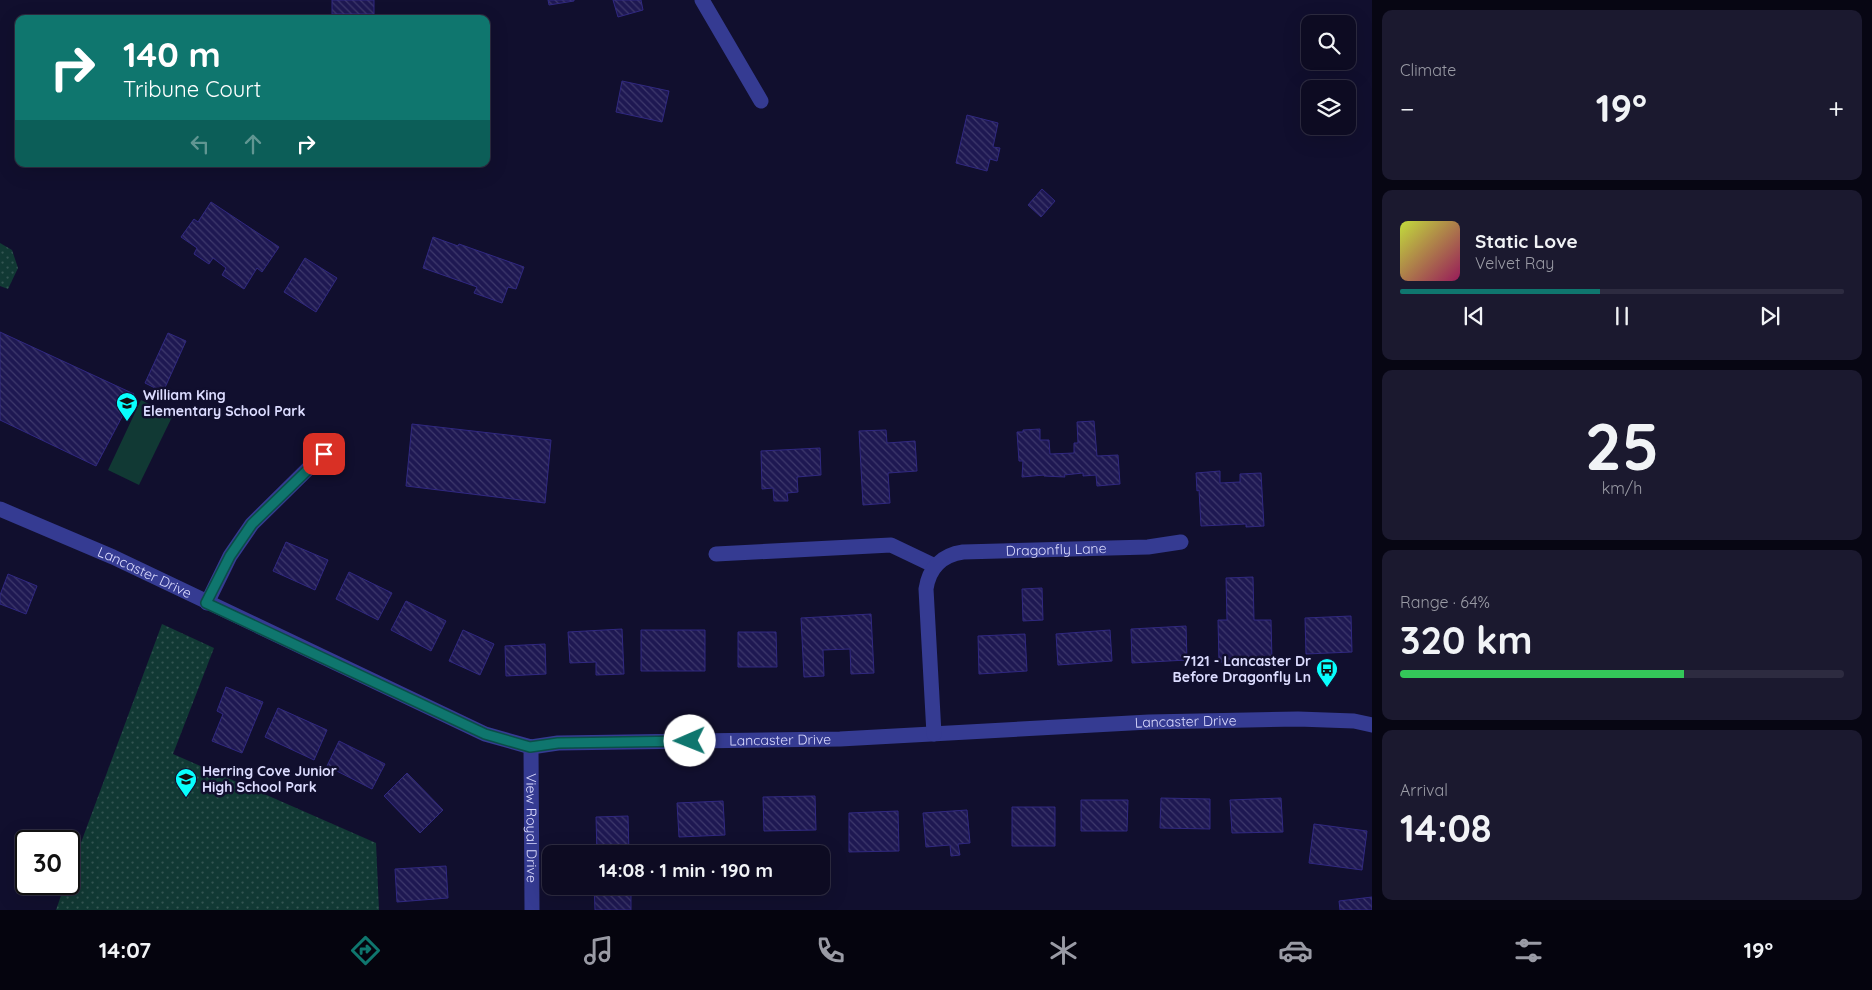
<!DOCTYPE html>
<meta charset="utf-8">
<style>
:root{--surface:#0d0b22;--page:#1b192f;--text:#f1f3f6;--muted:#9a9ba5;--line:#2d2b40;--accent:#0f766e}
body{margin:0;font-family:Quicksand,sans-serif;background:var(--page);color:var(--text);height:100vh;display:flex;flex-direction:column;font-size:19px;white-space:nowrap}
*{box-sizing:border-box;margin:0}
p{font-size:16px;color:var(--muted)}
.icon{flex:none;width:28px;height:28px;fill:none;stroke:currentColor;stroke-width:2;stroke-linecap:round;stroke-linejoin:round}
.map{position:relative;flex:1;overflow:hidden}
.drawer{display:flex;flex-direction:column;gap:10px;padding:10px;background:#070613;width:500px}
.drawer>*{flex:none}
.guide{position:absolute;left:15px;top:15px;width:475px;height:152px;border-radius:10px;box-shadow:0 5px 20px #0002,0 0 0 1px var(--line);background:#0f766e;color:#fff;overflow:hidden}
.fabs{position:absolute;left:1301px;top:15px;display:grid;gap:10px}
.fabs a{display:grid;place-items:center;width:55px;height:55px;border-radius:10px;background:var(--surface);box-shadow:0 5px 20px #0002,0 0 0 1px var(--line);font-size:25px}
.speed{position:absolute;left:15px;top:830px;display:flex;gap:10px;font-size:25px;font-weight:700;text-align:center}
.speed>*{display:grid;place-content:center;width:65px;height:65px;border-radius:50%;background:var(--surface);box-shadow:0 5px 20px #0002,0 0 0 1px var(--line);line-height:1}
.speed .limit{border:2px solid #111;border-radius:8px;background:#fff;color:#111}
.pin{position:absolute;display:grid;place-items:center;width:42px;height:42px;color:#fff;margin:-21px;border-radius:10px;box-shadow:0 2px 8px #0006}
.me{position:absolute;width:55px;margin:-28px;rotate:269deg;stroke-linejoin:round;filter:drop-shadow(0 0 4px #0008)}
.turn{display:flex;align-items:center;gap:18px;height:105px;padding:0 25px;font-size:22px}
.turn .icon{width:65px;height:65px;stroke-width:2.5}
.turn b{display:block;font-size:35px;line-height:42px}
.lanes{display:flex;align-items:center;height:48px;padding:0 25px;background:#0003;justify-content:center;gap:25px;direction:ltr}
.lanes .off{opacity:.35}
.big{font-size:38px;font-weight:700;line-height:1.1}
.drawer .card{flex:1;display:flex;flex-direction:column;justify-content:center;gap:8px;min-width:0;padding:0 18px;border-radius:10px;background:var(--page)}
.drawer .dial{align-items:center;gap:0}
.dial b{font-size:65px;line-height:1}
.song{display:flex;align-items:center;gap:15px}
.cover{width:60px;height:60px;border-radius:8px;background:linear-gradient(135deg,hsl(70 70% 55%),hsl(330 70% 35%))}
.played{height:5px;border-radius:2px;background:linear-gradient(90deg,var(--accent) 45%,var(--line) 45%)}
.keys{display:flex;justify-content:space-around;direction:ltr}
.heat{display:flex;justify-content:space-between;align-items:center;font-size:28px;direction:ltr}
.charge{height:8px;border-radius:4px;background:linear-gradient(90deg,#34c759 64%,var(--line) 0)}
.trip{position:absolute;left:542px;top:845px;width:288px;height:50px;border-radius:10px;background:var(--surface);box-shadow:0 5px 20px #0002,0 0 0 1px var(--line);font-weight:700;line-height:50px;text-align:center}
.tab-bar{display:flex;height:80px;justify-content:space-around;align-items:center;background:#05040e;color:var(--muted)}
.tab-bar .icon{width:35px;height:35px}
.tab-bar .active{color:var(--accent)}
.tab-bar b{font-size:22px;color:var(--text)}
main{display:flex;flex:1;min-height:0}
.map>svg:first-child{display:block}
</style>
<main>
<div class="map">
<svg width="1372" height="910" viewBox="0 0 1372 910">
<defs>
<pattern id="park-dots" width="8" height="8" patternUnits="userSpaceOnUse" patternTransform="scale(1.25)"><rect width="8" height="8" fill="#113934"/><path d="M2 2h.1M6 6h.1" fill="none" stroke="#335552" stroke-width="1.8" stroke-linecap="round"/></pattern>
<pattern id="building-back-hatch" width="6" height="6" patternUnits="userSpaceOnUse" patternTransform="scale(1.25)"><rect width="6" height="6" fill="#1e1852"/><path d="M-1 5l2 2M0 0l6 6M5-1l2 2" fill="none" stroke="#3e396c"/></pattern>
</defs>
<rect width="100%" height="100%" fill="#110f2e"/>
<path fill="#113934" d="M141,400L173,415L139,485L108,470Z"/>
<path fill="url(#park-dots)" d="M0,243L12,250L18,268L8,289L0,286Z
M162,624L214,648L173,754L376,843L379,910H56L65,884H69V875Z"/>
<path fill="url(#building-back-hatch)" stroke="#302880" d="M332,0H374V14H332Z
M548,0H574V1L549,5Z
M613,0H641L643,10L618,17Z
M622,81L669,91L662,122L616,112Z
M967,115L998,123L993,147L1000,148L997,161L990,159L987,171L956,163Z
M1042,189L1055,201L1041,217L1028,205Z
M211,202L279,247L262,272L257,268L244,289L222,275L226,268L213,258L209,264L194,254L197,248L181,237L194,219L198,222Z
M433,237L458,246L459,244L524,267L516,289L508,287L502,303L474,293L477,287L423,268Z
M305,258L337,278L316,312L284,292Z
M0,332L134,394L96,466L0,420Z
M168,333L186,341L163,392L145,383Z
M1094,421L1097,456L1118,455L1120,484L1097,486L1096,475L1083,476V473L1064,475L1065,477L1044,476V475L1022,477L1023,461H1019L1017,432H1023V430L1040,429V440H1049L1050,454L1074,453V443H1078L1077,422Z
M412,424L551,440L545,503L406,486Z
M886,430L887,443L915,441L917,471L888,473L890,503L863,505L859,431Z
M820,448L821,475L797,477L798,492L787,493L788,501H774L773,488L762,489L761,451Z
M1220,471V483L1240,482V474L1261,473L1264,526L1246,527V524L1201,526L1199,490L1197,491L1196,473Z
M286,542L328,560L315,590L273,571Z
M349,572L392,593L378,620L336,599Z
M8,574L37,586L26,614L0,604V595Z
M1253,577L1254,620H1271L1272,661L1219,662L1218,620H1227L1226,578Z
M1042,588L1043,620L1023,621L1022,589Z
M406,601L446,621L431,651L391,630Z
M871,614L874,673L851,674L850,649L823,650L824,676L804,677L801,618Z
M1351,616L1352,652L1306,654L1305,618Z
M1186,626L1187,660L1132,663L1131,629Z
M622,629L624,674L596,675V662L570,663L568,632Z
M463,630L494,644L480,675L449,661Z
M641,630H705V671H641Z
M1110,630L1112,661L1058,665L1056,634Z
M738,632H776L777,667H738Z
M1025,634L1027,671L979,674L978,636Z
M545,644L546,674L506,676L505,646Z
M226,687L263,702L242,753L212,741L223,714L217,711Z
M278,708L327,730L314,760L265,737Z
M339,741L385,764L372,789L327,766Z
M407,773L443,810L420,833L384,796Z
M815,796L816,830L764,831L763,797Z
M1161,798L1210,799V829L1160,828Z
M1281,798L1283,832L1232,833L1230,800Z
M1081,800H1128L1127,831H1081Z
M723,801L725,835L679,837L677,803Z
M1012,807H1055V846H1012Z
M967,810L970,843L958,844L960,855L951,856L950,845L926,847L923,813Z
M898,811L899,851L849,852V813Z
M628,816L629,854H597L596,817Z
M1314,824L1367,831L1362,870L1309,863Z
M446,866L448,898L397,902L395,869Z
M594,886H631V910H595Z
M1372,897V910H1340L1339,901Z"/>
<g fill="none" stroke-linecap="round" stroke-linejoin="round">
<g stroke="#353b92" stroke-width="15">
<path d="M702,0L761,101"/>
<path id="s1" d="M0,509L113,557L485,734L531,747L558,743L840,739L1149,722L1298,719L1354,721L1372,725"/>
<path d="M716,554L891,545L935,566"/>
<path d="M207,603L230,556L252,524L324,453"/>
<path id="s2" d="M934,734L926,589C929,568 942,555 963,552L1148,547L1181,542"/>
<path id="s3" d="M531,747L532,910"/>
</g>
</g>
<g fill="none" stroke-linecap="round" stroke-linejoin="round">
<g stroke="#0a4d48" stroke-width="12">
<path id="route" d="M324,454L252,524L230,556L206,603L485,734L530,747L558,743L690,741"/>
</g>
<use href="#route" stroke="#0f766e" stroke-width="9"/>
</g>
<defs>
<g id="school-pin" transform="scale(1.125)"><path d="M0 17L-7.5 6A9.5 9.5 0 1 1 7.5 6Z" fill="#08fffe" stroke="#110f2e"/><path d="M0-5L7-2L0 1L-7-2ZM-4 1L0 2.5L4 1V4Q0 6-4 4Z" fill="#111"/></g>
<g id="bus-pin" transform="scale(1.125)"><path d="M0 17L-7.5 6A9.5 9.5 0 1 1 7.5 6Z" fill="#08fffe" stroke="#110f2e"/><path d="M-5-6H5V4H4V6H2V4H-2V6H-4V4H-5ZM-3.5-4V0h7V-4ZM-3.5 1.2v1.5H-2V1.2ZM2 1.2v1.5H3.5V1.2Z" fill="#111"/></g>
</defs>
<g fill-rule="evenodd">
<use href="#school-pin" x="127" y="403"/>
<use href="#bus-pin" x="1327" y="669"/>
<use href="#school-pin" x="186" y="779"/>
</g>
<g text-anchor="middle" dominant-baseline="central" stroke-width="5" stroke-linejoin="round" paint-order="stroke">
<g font-size="14" font-weight="bold" fill="#dcdcff" stroke="#110f2e" text-anchor="start">
<text x="143" y="395">William King<tspan x="143" dy="16">Elementary School Park</tspan></text>
<text x="1311" y="661" text-anchor="end">7121 - Lancaster Dr<tspan x="1311" dy="16">Before Dragonfly Ln</tspan></text>
<text x="202" y="771">Herring Cove Junior<tspan x="202" dy="16">High School Park</tspan></text>
</g>
<g font-size="14" fill="#dcdcff" stroke="#110f2e">
<text stroke="none"><textPath href="#s2" startOffset="295">Dragonfly Lane</textPath></text>
<text stroke="none"><textPath href="#s1" startOffset="158">Lancaster Drive</textPath></text>
<text stroke="none"><textPath href="#s1" startOffset="1238">Lancaster Drive</textPath></text>
<text stroke="none"><textPath href="#s1" startOffset="832">Lancaster Drive</textPath></text>
<text stroke="none"><textPath href="#s3" startOffset="81">View Royal Drive</textPath></text>
</g>
</g>
</svg>
<div class="fabs">
<a><svg class="icon" aria-label="search" viewBox="0 0 24 24"><circle cx="10" cy="10" r="6"/><path d="M15 15l6 6"/></svg></a>
<a><svg class="icon" aria-label="layers" viewBox="0 0 24 24"><path d="M12 4l9 5-9 5-9-5zM3 14l9 5 9-5"/></svg></a>
</div>
<div class="speed"><div class="limit">30</div></div>
<div class="pin" style="left:324px;top:454px;background:#d93025"><svg class="icon" aria-label="arrive" viewBox="0 0 24 24"><path d="M6 21V4h12l-3 4 3 4H6"/></svg></div>
<svg class="me" style="left:690px;top:741px" viewBox="-20 -20 40 40"><circle r="19" fill="#fff"/><path d="M0-13L10 11 0 6-10 11z" fill="#0f766e"/></svg>
<div class="trip">14:08 · 1 min · 190 m</div>
<div class="guide">
<div class="turn"><svg class="icon" aria-label="right" viewBox="0 0 24 24"><path d="M7 20v-9h11M14 6l5 5-5 5"/></svg><div><b>140 m</b>Tribune Court</div></div>
<div class="lanes"><svg class="icon off" aria-label="left" viewBox="0 0 24 24"><path d="M17 20v-9H6M10 6l-5 5 5 5"/></svg><svg class="icon off" aria-label="ahead" viewBox="0 0 24 24"><path d="M12 20V5M6 11l6-6 6 6"/></svg><svg class="icon" aria-label="right" viewBox="0 0 24 24"><path d="M7 20v-9h11M14 6l5 5-5 5"/></svg></div>
</div>
</div>
<section class="drawer">
<div class="card"><p>Climate</p>
<div class="heat"><a>−</a><b class="big">19°</b><a>+</a></div>
</div>
<div class="card">
<div class="song"><i class="cover"></i><div><b>Static Love</b><p>Velvet Ray</p></div></div>
<div class="played"></div>
<div class="keys"><svg class="icon" aria-label="previous" viewBox="0 0 24 24"><path d="M18 5L8 12l10 7zM5 5v14"/></svg><svg class="icon" aria-label="pause" viewBox="0 0 24 24"><path d="M8 5v14M16 5v14"/></svg><svg class="icon" aria-label="next" viewBox="0 0 24 24"><path d="M6 5l10 7-10 7zM19 5v14"/></svg></div>
</div>
<div class="card dial"><b>25</b><p>km/h</p></div>
<div class="card"><p>Range · 64%</p><b class="big">320 km</b><div class="charge"></div></div>
<div class="card"><p>Arrival</p><b class="big">14:08</b></div>
</section>
</main>
<nav class="tab-bar">
<b>14:07</b>
<svg class="icon active" aria-label="directions" viewBox="0 0 24 24"><path d="M12 3l9 9-9 9-9-9zM9 14v-3h6M13 9l2 2-2 2"/></svg>
<svg class="icon" aria-label="music" viewBox="0 0 24 24"><path d="M9 18V5l10-2v13"/><circle cx="6" cy="18" r="3"/><circle cx="16" cy="16" r="3"/></svg>
<svg class="icon" aria-label="phone" viewBox="0 0 24 24"><path d="M5 4h4l2 5-3 2q2 4 5 5l2-3 5 2v4C11 20 4 13 5 4z"/></svg>
<svg class="icon" aria-label="climate" viewBox="0 0 24 24"><path d="M12 3v18M4 7l16 10M4 17L20 7"/></svg>
<svg class="icon" aria-label="car" viewBox="0 0 24 24"><path d="M5 17H2v-5l4-1 3-4h7l3 4 3 1v5h-3M9 17h6M6 11h13"/><circle cx="7" cy="17" r="2"/><circle cx="17" cy="17" r="2"/></svg>
<svg class="icon" aria-label="filters" viewBox="0 0 24 24"><path d="M4 7h16M4 17h16"/><circle cx="9" cy="7" r="2"/><circle cx="15" cy="17" r="2"/></svg>
<b>19°</b>
</nav>
